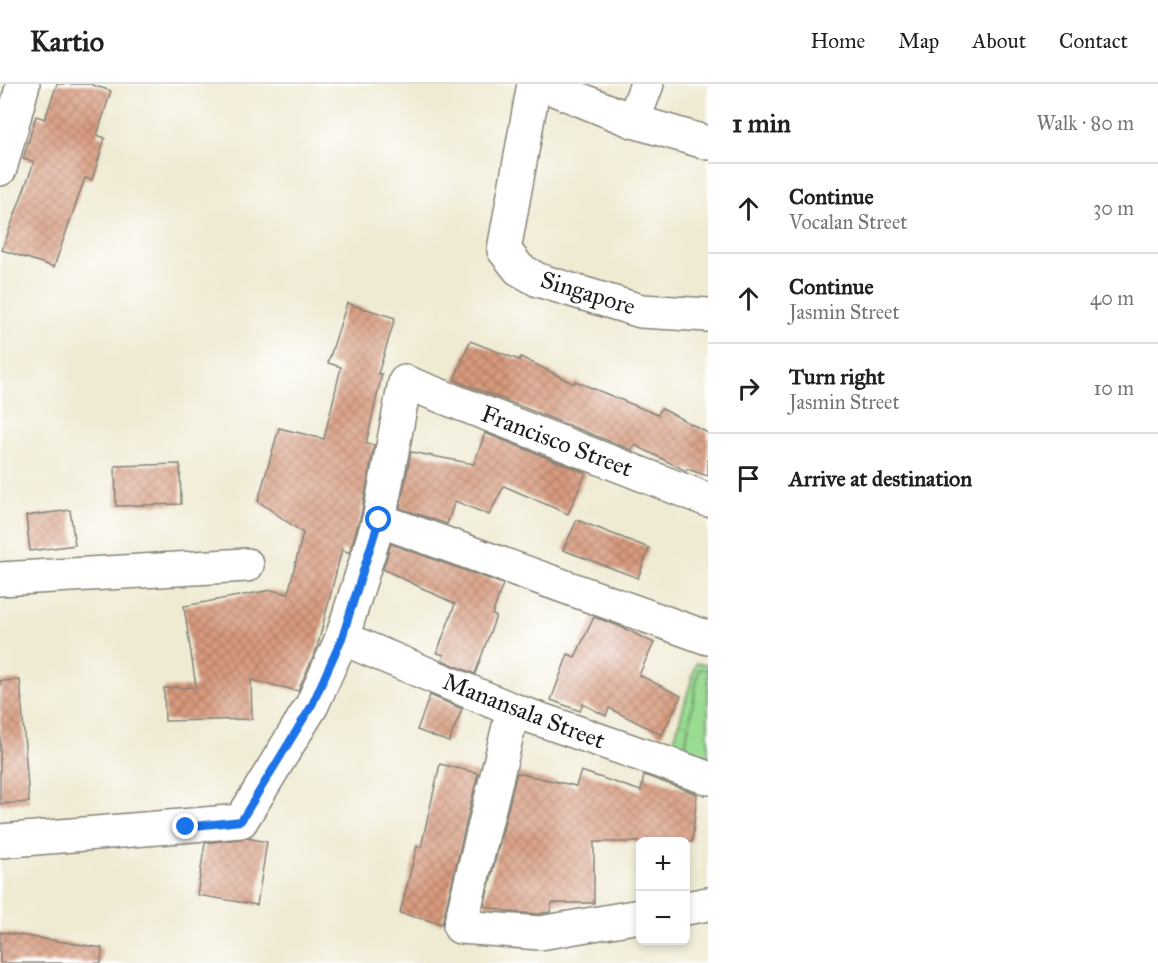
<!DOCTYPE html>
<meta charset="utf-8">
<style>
:root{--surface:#fff;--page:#f2f2f2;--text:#202124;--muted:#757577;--line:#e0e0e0}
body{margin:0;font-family:"IM FELL Great Primer",serif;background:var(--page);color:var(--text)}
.controls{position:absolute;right:18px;bottom:18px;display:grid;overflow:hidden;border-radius:9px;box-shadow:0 3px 9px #0003}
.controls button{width:54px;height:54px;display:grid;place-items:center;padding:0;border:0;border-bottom:2px solid var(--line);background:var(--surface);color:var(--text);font:30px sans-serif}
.stop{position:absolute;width:18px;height:18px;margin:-14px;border:4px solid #1a73e8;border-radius:50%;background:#fff}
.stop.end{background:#1a73e8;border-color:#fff;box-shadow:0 2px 6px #0008}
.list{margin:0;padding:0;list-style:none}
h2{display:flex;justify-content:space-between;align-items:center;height:78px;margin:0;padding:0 24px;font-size:26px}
h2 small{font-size:20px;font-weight:400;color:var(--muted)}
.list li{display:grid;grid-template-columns:39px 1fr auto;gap:18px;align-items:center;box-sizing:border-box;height:90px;padding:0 24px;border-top:2px solid var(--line)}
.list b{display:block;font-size:22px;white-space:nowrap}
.list p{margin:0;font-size:20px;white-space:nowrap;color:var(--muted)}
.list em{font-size:20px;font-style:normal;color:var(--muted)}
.icon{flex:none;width:33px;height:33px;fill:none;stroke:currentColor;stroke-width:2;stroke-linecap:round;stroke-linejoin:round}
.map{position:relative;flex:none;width:708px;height:879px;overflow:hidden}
header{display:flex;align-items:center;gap:36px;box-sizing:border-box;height:84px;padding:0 30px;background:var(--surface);border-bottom:2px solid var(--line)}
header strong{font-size:28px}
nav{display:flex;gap:33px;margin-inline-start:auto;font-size:21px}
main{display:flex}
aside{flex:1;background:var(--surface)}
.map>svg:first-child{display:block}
.park{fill:url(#park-crowns);stroke:#5b7c57;stroke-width:1.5}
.pitch{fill:#9adb92;stroke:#5b7c57;stroke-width:1.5}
.building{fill:url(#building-cross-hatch)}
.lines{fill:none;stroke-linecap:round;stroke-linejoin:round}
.street-casing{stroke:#868377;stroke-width:36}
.street{stroke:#fff;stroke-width:33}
.route{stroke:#1a73e8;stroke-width:8}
.labels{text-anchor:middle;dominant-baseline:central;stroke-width:4.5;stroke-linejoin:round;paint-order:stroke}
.street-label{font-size:24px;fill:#1c1c1c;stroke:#fff}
</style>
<header>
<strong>Kartio</strong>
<nav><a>Home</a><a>Map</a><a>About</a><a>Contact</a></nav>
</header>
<main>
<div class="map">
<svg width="708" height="879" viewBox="0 0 708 879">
<defs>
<pattern id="park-crowns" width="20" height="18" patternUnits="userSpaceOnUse" patternTransform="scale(1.5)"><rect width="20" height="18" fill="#9adb92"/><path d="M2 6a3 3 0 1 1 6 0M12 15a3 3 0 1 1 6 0" fill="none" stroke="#84bb7d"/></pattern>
<pattern id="building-cross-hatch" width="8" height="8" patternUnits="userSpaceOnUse" patternTransform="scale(1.5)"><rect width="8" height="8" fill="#d89a7d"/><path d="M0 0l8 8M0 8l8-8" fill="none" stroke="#ae7d66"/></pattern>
</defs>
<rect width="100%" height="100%" fill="#fff"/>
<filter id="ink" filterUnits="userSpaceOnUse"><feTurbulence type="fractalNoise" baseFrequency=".0167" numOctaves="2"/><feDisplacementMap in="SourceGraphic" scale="12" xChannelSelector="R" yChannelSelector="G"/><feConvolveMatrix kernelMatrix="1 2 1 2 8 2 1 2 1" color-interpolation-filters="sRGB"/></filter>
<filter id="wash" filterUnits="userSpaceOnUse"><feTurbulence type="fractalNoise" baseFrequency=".008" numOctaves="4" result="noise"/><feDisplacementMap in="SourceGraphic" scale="24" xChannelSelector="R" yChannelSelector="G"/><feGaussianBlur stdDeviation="1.35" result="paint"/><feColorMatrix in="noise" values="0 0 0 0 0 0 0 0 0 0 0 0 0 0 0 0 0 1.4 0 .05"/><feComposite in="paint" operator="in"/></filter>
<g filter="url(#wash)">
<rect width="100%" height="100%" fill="#efead2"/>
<polygon class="park" points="696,579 708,581 708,684 669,674"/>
<polygon class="pitch" points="699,585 708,586 708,673 684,669"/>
<g id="blocks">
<g class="building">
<polygon points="57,0 90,0 111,7 97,51 105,54 92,96 85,94 54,183 2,166 34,78 23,75 36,32 45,35"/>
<polygon points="347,219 395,234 378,290 382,290 366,360 374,361 361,431 349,469 342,465 317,564 298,607 251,596 252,635 165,637 164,604 196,603 184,522 271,506 288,510 303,449 258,417 279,344 324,355 341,283 328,279"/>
<polygon points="470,257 519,276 521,273 574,300 575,297 658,331 661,324 708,349 708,392 687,385 686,387 635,361 632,366 454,296"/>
<polygon points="485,349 586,389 568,430 504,402 489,431 455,417 447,440 400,424 411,368 474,380"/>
<polygon points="180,380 181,420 116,422 115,382"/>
<polygon points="70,426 75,461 30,467 26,432"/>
<polygon points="577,436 649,464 638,494 563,466"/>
<polygon points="391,460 503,500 492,531 496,532 475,590 442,576 444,571 437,569 455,520 383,485"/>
<polygon points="594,533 619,542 654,559 639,591 681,612 662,651 609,624 606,632 583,620 580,627 551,616 568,570 575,573"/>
<polygon points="20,596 29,718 0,720 0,597"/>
<polygon points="430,611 462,625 449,658 417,646"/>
<polygon points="440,680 478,689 442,840 400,829 417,762 421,763"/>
<polygon points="581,687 641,707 644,691 697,710 692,758 594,758 594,819 552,819 550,828 539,830 510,828 484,822 517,689 576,702"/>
<polygon points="247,754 267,758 257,821 197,811 205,759"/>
<polygon points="0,848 102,864 101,879 0,879"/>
</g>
</g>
</g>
<g filter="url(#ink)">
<use href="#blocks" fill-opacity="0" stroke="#868377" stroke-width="1.5"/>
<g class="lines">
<g class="street-casing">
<g id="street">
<polyline points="534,0 504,166 519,185 538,196 641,227 708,231"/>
<polyline points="542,0 633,37 708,59"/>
<polyline points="633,37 647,0"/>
<polyline points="0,85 23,0"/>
<polyline points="379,436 708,554"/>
<polyline points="0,495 247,481"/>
<polyline points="342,554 513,626 708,694"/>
<polyline points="513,626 460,843 540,849 640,832"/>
<polyline points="0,757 241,737 312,621 342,554 379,436 405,298 708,416"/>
<polyline points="686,824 708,820"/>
</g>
</g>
<use href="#street" class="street"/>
</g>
</g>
<g class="lines" filter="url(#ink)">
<polyline class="route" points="186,743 241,737 312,621 342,554 379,436"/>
</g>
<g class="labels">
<g class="street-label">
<text transform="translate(588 209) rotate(17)">Singapore</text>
<text transform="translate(557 357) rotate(21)">Francisco Street</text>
<text transform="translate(524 627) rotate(21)">Manansala Street</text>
</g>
</g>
</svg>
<div class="controls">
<button>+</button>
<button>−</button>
</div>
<div class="stop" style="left:379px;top:436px"></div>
<div class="stop end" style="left:186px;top:743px"></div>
</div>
<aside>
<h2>1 min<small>Walk · 80 m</small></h2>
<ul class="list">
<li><svg class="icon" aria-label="ahead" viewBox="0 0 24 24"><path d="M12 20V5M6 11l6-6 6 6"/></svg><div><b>Continue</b><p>Vocalan Street</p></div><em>30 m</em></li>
<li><svg class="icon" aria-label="ahead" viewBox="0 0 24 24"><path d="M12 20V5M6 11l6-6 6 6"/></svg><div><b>Continue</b><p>Jasmin Street</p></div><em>40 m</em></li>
<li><svg class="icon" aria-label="right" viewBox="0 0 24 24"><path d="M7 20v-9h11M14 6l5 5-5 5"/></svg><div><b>Turn right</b><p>Jasmin Street</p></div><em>10 m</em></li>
<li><svg class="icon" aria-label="arrive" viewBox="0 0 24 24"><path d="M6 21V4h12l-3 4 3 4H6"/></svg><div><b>Arrive at destination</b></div></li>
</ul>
</aside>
</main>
